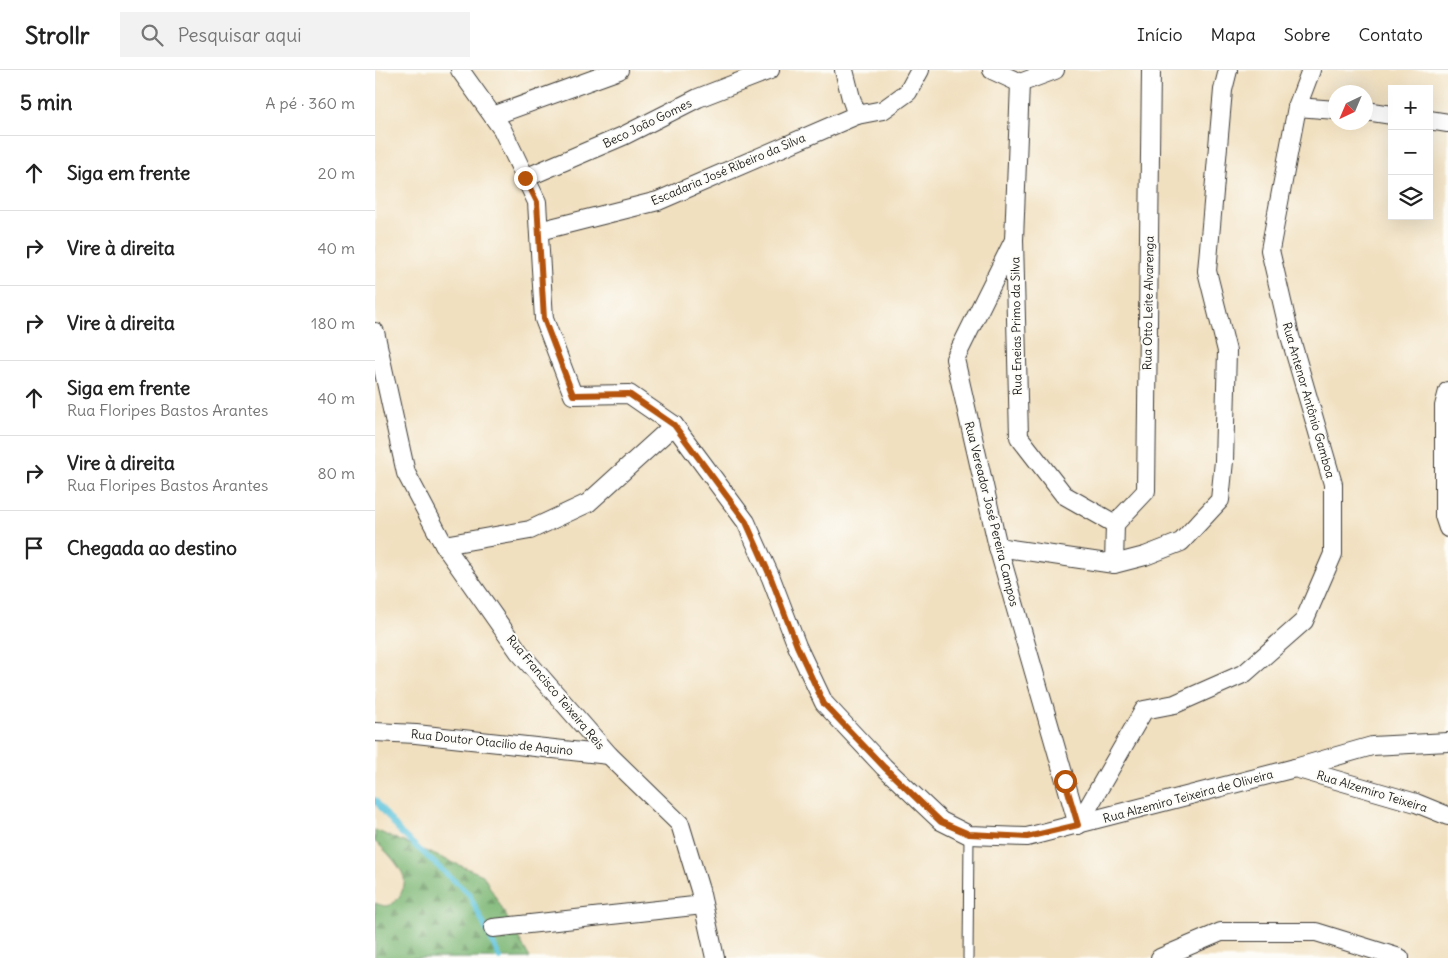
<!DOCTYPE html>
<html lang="pt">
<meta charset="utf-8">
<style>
:root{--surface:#fff;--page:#f2f2f2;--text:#222;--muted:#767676;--line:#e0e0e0}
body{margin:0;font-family:Delius,sans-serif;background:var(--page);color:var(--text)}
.controls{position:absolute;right:15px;top:15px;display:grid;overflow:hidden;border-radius:0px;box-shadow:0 5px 20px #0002}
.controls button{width:45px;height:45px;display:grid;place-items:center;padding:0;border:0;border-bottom:1px solid var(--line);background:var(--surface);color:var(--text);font:25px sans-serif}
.compass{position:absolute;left:953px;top:15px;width:45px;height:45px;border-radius:50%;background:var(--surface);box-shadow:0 5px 20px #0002;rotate:224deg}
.stop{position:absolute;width:15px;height:15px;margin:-11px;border:4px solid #b45309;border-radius:50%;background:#fff}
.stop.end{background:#b45309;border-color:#fff;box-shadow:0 1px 5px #0008}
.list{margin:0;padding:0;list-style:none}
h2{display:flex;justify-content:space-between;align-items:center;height:65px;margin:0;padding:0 20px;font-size:21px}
h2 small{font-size:16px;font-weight:400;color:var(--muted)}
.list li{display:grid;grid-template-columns:32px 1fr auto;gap:15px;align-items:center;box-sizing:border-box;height:75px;padding:0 20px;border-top:1px solid var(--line)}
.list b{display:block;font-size:19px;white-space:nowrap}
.list p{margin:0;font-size:16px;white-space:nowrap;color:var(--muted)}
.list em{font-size:16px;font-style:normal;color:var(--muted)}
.icon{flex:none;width:28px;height:28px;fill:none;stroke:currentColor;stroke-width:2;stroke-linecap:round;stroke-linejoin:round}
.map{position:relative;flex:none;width:1073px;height:888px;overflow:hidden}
header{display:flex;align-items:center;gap:30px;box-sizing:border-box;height:70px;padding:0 25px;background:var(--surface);border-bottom:1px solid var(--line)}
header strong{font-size:24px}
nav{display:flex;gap:28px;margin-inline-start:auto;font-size:18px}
.search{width:350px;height:45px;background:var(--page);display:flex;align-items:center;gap:12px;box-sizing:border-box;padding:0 18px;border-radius:0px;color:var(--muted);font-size:19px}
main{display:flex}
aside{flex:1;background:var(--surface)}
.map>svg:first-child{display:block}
.forest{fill:url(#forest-firs);stroke:#4c6a48}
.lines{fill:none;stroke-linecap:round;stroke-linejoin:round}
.stream{stroke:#5ec4dc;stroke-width:5.5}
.lane-casing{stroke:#3c3935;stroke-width:11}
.street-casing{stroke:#3c3935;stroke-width:20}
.lane{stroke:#fff;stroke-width:9}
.street{stroke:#fff;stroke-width:18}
.route{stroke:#b45309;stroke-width:6}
.labels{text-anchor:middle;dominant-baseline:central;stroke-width:4;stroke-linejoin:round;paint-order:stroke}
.street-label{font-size:12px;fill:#1c1c1c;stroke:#fdfcf7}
</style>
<header>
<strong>Strollr</strong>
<div class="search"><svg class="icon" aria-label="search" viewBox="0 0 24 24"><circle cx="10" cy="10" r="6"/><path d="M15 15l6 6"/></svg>Pesquisar aqui</div>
<nav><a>Início</a><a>Mapa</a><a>Sobre</a><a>Contato</a></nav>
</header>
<main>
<aside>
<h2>5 min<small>A pé · 360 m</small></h2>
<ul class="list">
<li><svg class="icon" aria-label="ahead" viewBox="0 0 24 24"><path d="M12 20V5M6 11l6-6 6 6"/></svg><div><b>Siga em frente</b></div><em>20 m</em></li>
<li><svg class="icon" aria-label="right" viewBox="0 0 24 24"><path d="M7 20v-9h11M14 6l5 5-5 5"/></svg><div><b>Vire à direita</b></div><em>40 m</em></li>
<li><svg class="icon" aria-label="right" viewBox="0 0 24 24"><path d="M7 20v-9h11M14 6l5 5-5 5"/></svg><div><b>Vire à direita</b></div><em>180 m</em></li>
<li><svg class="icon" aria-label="ahead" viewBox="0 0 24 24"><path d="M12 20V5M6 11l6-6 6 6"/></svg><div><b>Siga em frente</b><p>Rua Floripes Bastos Arantes</p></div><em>40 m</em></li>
<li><svg class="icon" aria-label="right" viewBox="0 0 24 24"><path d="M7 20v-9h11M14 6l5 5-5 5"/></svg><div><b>Vire à direita</b><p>Rua Floripes Bastos Arantes</p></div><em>80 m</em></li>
<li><svg class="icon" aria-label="arrive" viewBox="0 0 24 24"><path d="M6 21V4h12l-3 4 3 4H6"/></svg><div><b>Chegada ao destino</b></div></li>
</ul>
</aside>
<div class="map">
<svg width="1073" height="888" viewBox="0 0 1073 888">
<defs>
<pattern id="forest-firs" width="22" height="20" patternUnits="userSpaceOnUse" patternTransform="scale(1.25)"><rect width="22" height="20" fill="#7db775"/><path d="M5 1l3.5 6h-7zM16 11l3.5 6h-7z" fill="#66945f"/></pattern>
</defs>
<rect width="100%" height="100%" fill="#fdfcf7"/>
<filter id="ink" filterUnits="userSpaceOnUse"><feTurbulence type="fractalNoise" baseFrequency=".02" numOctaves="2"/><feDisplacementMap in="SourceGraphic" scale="10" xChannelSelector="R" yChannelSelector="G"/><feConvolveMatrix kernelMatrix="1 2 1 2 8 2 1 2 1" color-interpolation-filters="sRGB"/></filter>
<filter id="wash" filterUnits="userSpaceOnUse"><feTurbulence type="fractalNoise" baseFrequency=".0096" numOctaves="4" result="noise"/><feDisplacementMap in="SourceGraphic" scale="20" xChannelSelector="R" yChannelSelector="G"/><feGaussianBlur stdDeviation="1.12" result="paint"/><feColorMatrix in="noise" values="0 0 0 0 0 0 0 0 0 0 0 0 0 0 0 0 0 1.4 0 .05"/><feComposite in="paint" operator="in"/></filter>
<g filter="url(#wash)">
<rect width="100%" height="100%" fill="#f1e0c0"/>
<path class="forest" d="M0 760 108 805 155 888H0V833C3 834 8 836 11 836 22 835 31 818 29 808 28 799 8 777 0 772Z"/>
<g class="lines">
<polyline class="stream" points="0,730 26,763 94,824 125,888"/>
</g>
</g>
<g filter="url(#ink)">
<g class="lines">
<g class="lane-casing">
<polyline id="lane" points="593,888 594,765"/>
</g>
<g class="street-casing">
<g id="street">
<polyline points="85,0 127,59 162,132 169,249 198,325 254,324 299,355 371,452 396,508 422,576 449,633 509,697 566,751 594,765 652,767 920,698 997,676 1073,672"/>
<polyline points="469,0 476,28 482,45 508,40 533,22 545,0"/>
<polyline points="617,0 645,13 680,0"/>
<polyline points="645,13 639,170 644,367 689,425 740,454"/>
<polyline points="922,37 961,40"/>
<polyline points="991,41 1017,45"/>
<polyline points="118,46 244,0"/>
<polyline points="1054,50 1073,53"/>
<polyline points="150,108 248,66 323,28 395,0"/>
<polyline points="164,161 283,131 482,45"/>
<polyline points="639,170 580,289 623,477 703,755"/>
<polyline points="0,262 31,403 69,475 144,582 234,685 305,754 325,820 340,888"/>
<polyline points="1073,321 1069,336 1069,446 1073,458"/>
<polyline points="740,454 771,421 776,0"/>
<polyline points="69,475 155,460 213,433 299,355"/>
<polyline points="623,477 739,494 770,486 806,472 845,430 849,391 852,281 832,201 848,20 853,0"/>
<polyline points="739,494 740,454"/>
<polyline points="0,662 41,664 234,685"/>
<polyline points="920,698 1041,733 1073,746"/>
<polyline points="703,755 769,640 800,634 870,603 929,551 958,484 958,414 915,266 895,180 922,37 936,0"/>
<polyline points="118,858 328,835"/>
<polyline points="785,888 846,862 941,862 1025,888"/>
</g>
</g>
<use href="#lane" class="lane"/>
<use href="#street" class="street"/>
</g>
</g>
<g class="lines" filter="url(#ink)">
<polyline class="route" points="150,108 162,132 169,249 198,325 254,324 299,355 371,452 396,508 422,576 449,634 509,697 566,752 594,764 652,767 703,755 690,711"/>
</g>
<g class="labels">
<g class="street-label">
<text transform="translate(272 53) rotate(-26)">Beco João Gomes</text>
<text transform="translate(353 99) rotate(-23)">Escadaria José Ribeiro da Silva</text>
<text transform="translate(773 233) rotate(-89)">Rua Otto Leite Alvarenga</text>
<text transform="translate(641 256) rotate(-91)">Rua Eneias Primo da Silva</text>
<text transform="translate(934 330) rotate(74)">Rua Antenor Antônio Gamboa</text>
<text transform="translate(617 444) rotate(76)">Rua Vereador José Pereira Campos</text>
<text transform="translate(181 622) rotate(50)">Rua Francisco Teixeira Reis</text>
<text transform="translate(117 672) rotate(6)">Rua Doutor Otacilio de Aquino</text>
<text transform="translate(997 721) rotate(17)">Rua Alzemiro Teixeira</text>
<text transform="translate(813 726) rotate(-15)">Rua Alzemiro Teixeira de Oliveira</text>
</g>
</g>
</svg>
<div class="controls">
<button>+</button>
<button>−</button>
<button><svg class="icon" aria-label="layers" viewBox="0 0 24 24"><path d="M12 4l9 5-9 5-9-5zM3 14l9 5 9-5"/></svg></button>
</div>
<svg class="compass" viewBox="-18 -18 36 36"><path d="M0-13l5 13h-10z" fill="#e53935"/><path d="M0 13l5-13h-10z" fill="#767676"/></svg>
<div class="stop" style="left:690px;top:711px"></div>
<div class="stop end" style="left:150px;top:108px"></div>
</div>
</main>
